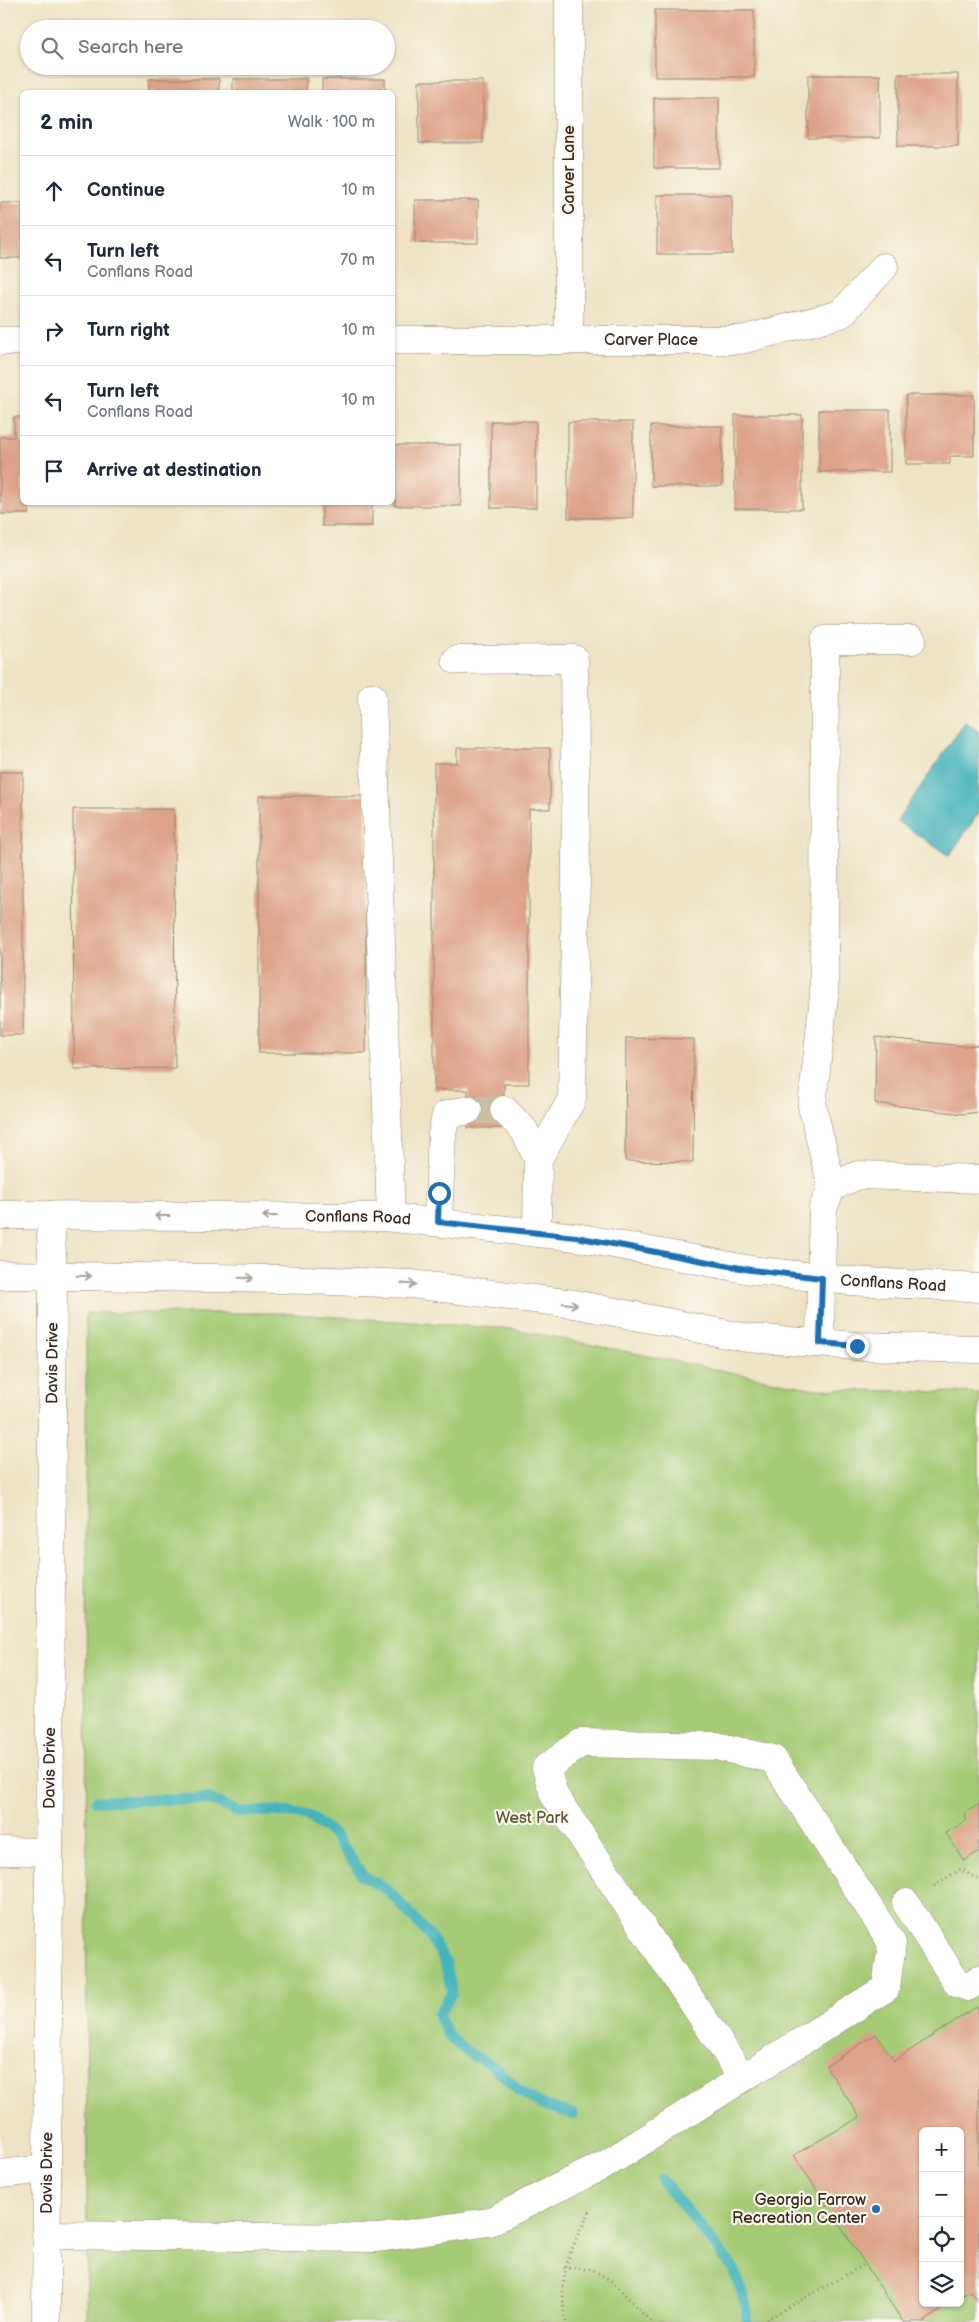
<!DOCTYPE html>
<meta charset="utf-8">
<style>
:root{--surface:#fff;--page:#f2f2f3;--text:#1f2937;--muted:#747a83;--line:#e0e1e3}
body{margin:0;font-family:"Balsamiq Sans",sans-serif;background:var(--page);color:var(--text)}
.controls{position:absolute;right:15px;bottom:15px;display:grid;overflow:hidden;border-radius:8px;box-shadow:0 1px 4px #0004}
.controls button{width:45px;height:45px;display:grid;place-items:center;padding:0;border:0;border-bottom:1px solid var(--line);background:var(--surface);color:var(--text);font:25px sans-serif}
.stop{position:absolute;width:15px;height:15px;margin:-11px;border:4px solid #1f6fb2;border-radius:50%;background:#fff}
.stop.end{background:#1f6fb2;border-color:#fff;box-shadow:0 1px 5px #0008}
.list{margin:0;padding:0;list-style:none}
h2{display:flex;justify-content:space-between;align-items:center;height:65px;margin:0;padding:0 20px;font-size:21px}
h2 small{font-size:16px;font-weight:400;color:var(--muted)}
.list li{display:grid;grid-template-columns:32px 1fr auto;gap:15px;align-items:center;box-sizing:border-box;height:70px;padding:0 20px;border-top:1px solid var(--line)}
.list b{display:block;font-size:19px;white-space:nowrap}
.list p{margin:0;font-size:16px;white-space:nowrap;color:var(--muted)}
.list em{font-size:16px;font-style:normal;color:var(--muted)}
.icon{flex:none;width:28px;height:28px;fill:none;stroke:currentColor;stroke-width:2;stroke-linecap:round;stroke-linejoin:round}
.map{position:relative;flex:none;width:979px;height:2322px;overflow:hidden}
.search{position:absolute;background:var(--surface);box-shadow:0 1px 4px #0004;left:20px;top:20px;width:375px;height:55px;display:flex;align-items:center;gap:12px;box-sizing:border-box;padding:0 18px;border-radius:28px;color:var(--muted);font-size:19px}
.panel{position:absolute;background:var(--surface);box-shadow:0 1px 4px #0004;left:20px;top:90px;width:375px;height:415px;border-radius:8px}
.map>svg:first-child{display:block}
.green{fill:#a5cb76;stroke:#707a4a;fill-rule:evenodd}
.water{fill:#44b4bb;stroke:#406f6c}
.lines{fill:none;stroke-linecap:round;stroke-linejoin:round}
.stream{stroke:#44b4bb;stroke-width:11}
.building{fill:#dda287}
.minor-tunnel{stroke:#cabea4;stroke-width:28;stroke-dasharray:28 14;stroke-linecap:butt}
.minor-casing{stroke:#948672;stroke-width:29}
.major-casing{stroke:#948672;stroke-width:29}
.path{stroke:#948672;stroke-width:3;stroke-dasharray:1 4;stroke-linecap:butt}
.minor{stroke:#fff;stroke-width:28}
.major{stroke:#fff;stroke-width:28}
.oneway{stroke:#a79f9a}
.route{stroke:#1f6fb2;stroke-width:6}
.poi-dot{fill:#1f6fb2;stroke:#fbf7ec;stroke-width:2}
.labels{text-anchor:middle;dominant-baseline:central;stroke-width:4.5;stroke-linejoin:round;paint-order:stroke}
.street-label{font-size:16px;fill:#3b2a1e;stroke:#fbf7ec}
.park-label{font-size:16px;fill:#5b5a38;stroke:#fbf7ec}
.poi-label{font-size:16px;fill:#3b2a1e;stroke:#fbf7ec;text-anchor:end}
</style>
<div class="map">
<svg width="979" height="2322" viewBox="0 0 979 2322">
<rect width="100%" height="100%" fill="#fbf7ec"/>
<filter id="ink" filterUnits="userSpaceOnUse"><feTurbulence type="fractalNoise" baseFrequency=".02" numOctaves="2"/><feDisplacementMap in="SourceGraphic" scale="10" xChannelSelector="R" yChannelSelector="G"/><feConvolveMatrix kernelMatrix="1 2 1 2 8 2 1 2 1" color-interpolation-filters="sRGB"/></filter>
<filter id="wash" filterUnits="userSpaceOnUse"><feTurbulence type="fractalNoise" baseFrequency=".0096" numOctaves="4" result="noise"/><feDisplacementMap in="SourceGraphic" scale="20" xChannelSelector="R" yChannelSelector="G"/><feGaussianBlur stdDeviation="1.12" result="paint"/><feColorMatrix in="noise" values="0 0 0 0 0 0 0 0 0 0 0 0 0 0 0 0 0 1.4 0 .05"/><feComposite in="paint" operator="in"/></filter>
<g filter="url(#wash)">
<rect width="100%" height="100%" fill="#eee3c5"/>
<path class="green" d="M86 1313H280L512 1329 815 1389 979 1393V2322H87ZM923 2131H960V2303H923Z"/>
<polygon class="water" points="965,722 979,731 979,813 949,856 897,821"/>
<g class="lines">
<g class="stream">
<polyline points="96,1801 209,1799 239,1812 276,1811 307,1815 334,1835 364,1877 387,1889 429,1935 445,1961 452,1993 438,2015 449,2037 469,2053 495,2067 518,2090 542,2105 573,2114"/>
<polyline points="662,2180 733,2268 747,2308 746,2322"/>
</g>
</g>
<g id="blocks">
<g class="building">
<rect x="655" y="10" width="99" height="67"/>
<rect x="898" y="74" width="60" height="72"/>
<rect x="808" y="75" width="72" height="63"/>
<rect x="149" y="79" width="70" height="13"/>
<rect x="233" y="79" width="73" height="13"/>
<rect x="322" y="79" width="63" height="13"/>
<rect x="419" y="81" width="64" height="62"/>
<rect x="654" y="98" width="65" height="70"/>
<rect x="657" y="195" width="75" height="59"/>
<rect x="415" y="200" width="63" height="43"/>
<rect x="0" y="203" width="22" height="55"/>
<polygon points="906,395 974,395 974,456 950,456 950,464 906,464"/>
<rect x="819" y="410" width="71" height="62"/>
<rect x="735" y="415" width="67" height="94"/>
<polygon points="14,417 22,417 22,502 29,502 29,514 0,514 0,437 14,437"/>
<rect x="491" y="421" width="45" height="87"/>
<rect x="568" y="422" width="65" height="96"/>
<rect x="651" y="426" width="71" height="60"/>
<rect x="395" y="445" width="66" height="61"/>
<rect x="322" y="502" width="50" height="24"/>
<polygon points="457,748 550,748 550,809 529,809 529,1084 504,1084 504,1128 468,1128 468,1090 434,1090 434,763 457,763"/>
<rect x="0" y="772" width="23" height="263"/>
<rect x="259" y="796" width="107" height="257"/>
<polygon points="73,809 174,809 175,1068 74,1069"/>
<polygon points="876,1037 964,1046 979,1045 979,1112 963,1114 875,1103"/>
<polygon points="626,1038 694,1039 693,1162 625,1161"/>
<polygon points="979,1804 979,1851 964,1861 946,1833 967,1820 964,1814"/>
<polygon points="976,2007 979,2012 979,2303 970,2291 960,2297 960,2131 923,2131 923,2303 951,2303 924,2322 903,2322 794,2155 860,2117 826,2066 876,2034 894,2061"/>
</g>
</g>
</g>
<g filter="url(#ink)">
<use href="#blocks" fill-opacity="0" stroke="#948672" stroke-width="1"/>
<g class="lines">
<polyline class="minor-tunnel" points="468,1110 504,1110"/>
<g class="minor-casing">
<g id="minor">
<polyline points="569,0 569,340"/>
<path id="s1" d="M392 340H741L841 314 884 267"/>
<polyline points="0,341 22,341"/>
<polyline points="456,660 574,659 576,873 572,1099 538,1159"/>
<polyline points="372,697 391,1217"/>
<polyline points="504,1110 524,1130 538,1159 537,1232"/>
<polyline points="832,1187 812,1106 824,996 825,640 912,640"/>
<polyline points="438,1221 442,1134 446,1115 468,1110"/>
<polyline points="821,1278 823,1208 832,1187 858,1175 979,1179"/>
<polyline points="0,1851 49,1852"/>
<polyline points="906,1903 957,1983 968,1987 979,1979"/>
<polyline points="0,2174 47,2169"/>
<polyline points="46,2235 378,2238 489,2222 608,2163 886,1988 892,1943 773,1759 716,1746 581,1743 546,1768 554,1795 743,2078"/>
<path id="s2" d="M46 2322 53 1276 50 1215"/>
</g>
</g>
<g class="major-casing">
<g id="major">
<path id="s3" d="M0 1215 384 1217 576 1237 751 1270 850 1281 979 1288"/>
<polyline points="0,1275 277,1279 411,1284 574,1304 747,1338 857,1346 979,1349"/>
<polyline points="820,1343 821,1278"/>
</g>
</g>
<g class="path">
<polyline points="934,1886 961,1869 979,1880"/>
<polyline points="564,2268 591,2269 613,2282 651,2322"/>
<path d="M566 2322C557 2274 570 2250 591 2209"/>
<polyline points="762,2322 865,2264"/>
</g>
<use href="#minor" class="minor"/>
<use href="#major" class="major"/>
</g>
<defs><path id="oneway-shaft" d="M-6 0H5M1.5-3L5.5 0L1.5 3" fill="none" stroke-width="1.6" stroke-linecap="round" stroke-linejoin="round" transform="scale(1.25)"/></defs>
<g class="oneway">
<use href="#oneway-shaft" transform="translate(162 1216) rotate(-180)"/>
<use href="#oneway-shaft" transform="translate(270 1216) rotate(-180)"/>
<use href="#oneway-shaft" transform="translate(84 1276) rotate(1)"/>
<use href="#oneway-shaft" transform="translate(246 1278) rotate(1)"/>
<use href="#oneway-shaft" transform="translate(409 1284) rotate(4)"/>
<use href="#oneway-shaft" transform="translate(570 1304) rotate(8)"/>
</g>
</g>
<g class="lines" filter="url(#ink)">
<polyline class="route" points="439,1193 438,1222 576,1237 751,1270 822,1278 820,1343 857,1346"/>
</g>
<circle class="poi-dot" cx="876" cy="2209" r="5"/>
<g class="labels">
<g class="street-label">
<text transform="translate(569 170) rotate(-90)">Carver Lane</text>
<text stroke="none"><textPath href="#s1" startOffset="259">Carver Place</textPath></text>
<text stroke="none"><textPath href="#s3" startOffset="358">Conflans Road</textPath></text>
<text stroke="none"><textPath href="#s3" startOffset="898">Conflans Road</textPath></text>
<text stroke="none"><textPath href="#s2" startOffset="959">Davis Drive</textPath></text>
<text stroke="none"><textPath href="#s2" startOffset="554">Davis Drive</textPath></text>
<text stroke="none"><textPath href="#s2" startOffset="149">Davis Drive</textPath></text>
</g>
<g class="park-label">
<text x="532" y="1818">West Park</text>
</g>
<g class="poi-label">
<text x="866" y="2200">Georgia Farrow<tspan x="866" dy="18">Recreation Center</tspan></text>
</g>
</g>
</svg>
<div class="controls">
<button>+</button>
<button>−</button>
<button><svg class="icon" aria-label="locate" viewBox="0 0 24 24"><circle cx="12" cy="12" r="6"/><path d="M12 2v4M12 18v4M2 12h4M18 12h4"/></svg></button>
<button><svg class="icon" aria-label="layers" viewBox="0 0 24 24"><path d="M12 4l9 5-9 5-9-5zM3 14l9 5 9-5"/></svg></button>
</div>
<div class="stop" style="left:439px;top:1193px"></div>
<div class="stop end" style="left:857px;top:1346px"></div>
<div class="search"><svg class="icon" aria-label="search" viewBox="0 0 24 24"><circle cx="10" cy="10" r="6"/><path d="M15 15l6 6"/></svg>Search here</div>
<section class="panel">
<h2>2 min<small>Walk · 100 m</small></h2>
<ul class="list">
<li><svg class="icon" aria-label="ahead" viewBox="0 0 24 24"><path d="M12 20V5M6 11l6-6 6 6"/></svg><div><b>Continue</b></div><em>10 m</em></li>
<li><svg class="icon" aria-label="left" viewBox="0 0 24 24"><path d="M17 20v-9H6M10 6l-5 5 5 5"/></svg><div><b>Turn left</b><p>Conflans Road</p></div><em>70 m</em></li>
<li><svg class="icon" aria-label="right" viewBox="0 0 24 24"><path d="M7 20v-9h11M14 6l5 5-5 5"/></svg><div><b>Turn right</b></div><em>10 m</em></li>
<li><svg class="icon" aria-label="left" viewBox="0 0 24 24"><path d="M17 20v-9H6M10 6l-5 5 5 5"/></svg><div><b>Turn left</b><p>Conflans Road</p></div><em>10 m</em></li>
<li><svg class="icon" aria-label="arrive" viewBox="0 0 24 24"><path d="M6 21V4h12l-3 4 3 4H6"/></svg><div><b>Arrive at destination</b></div></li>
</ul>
</section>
</div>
